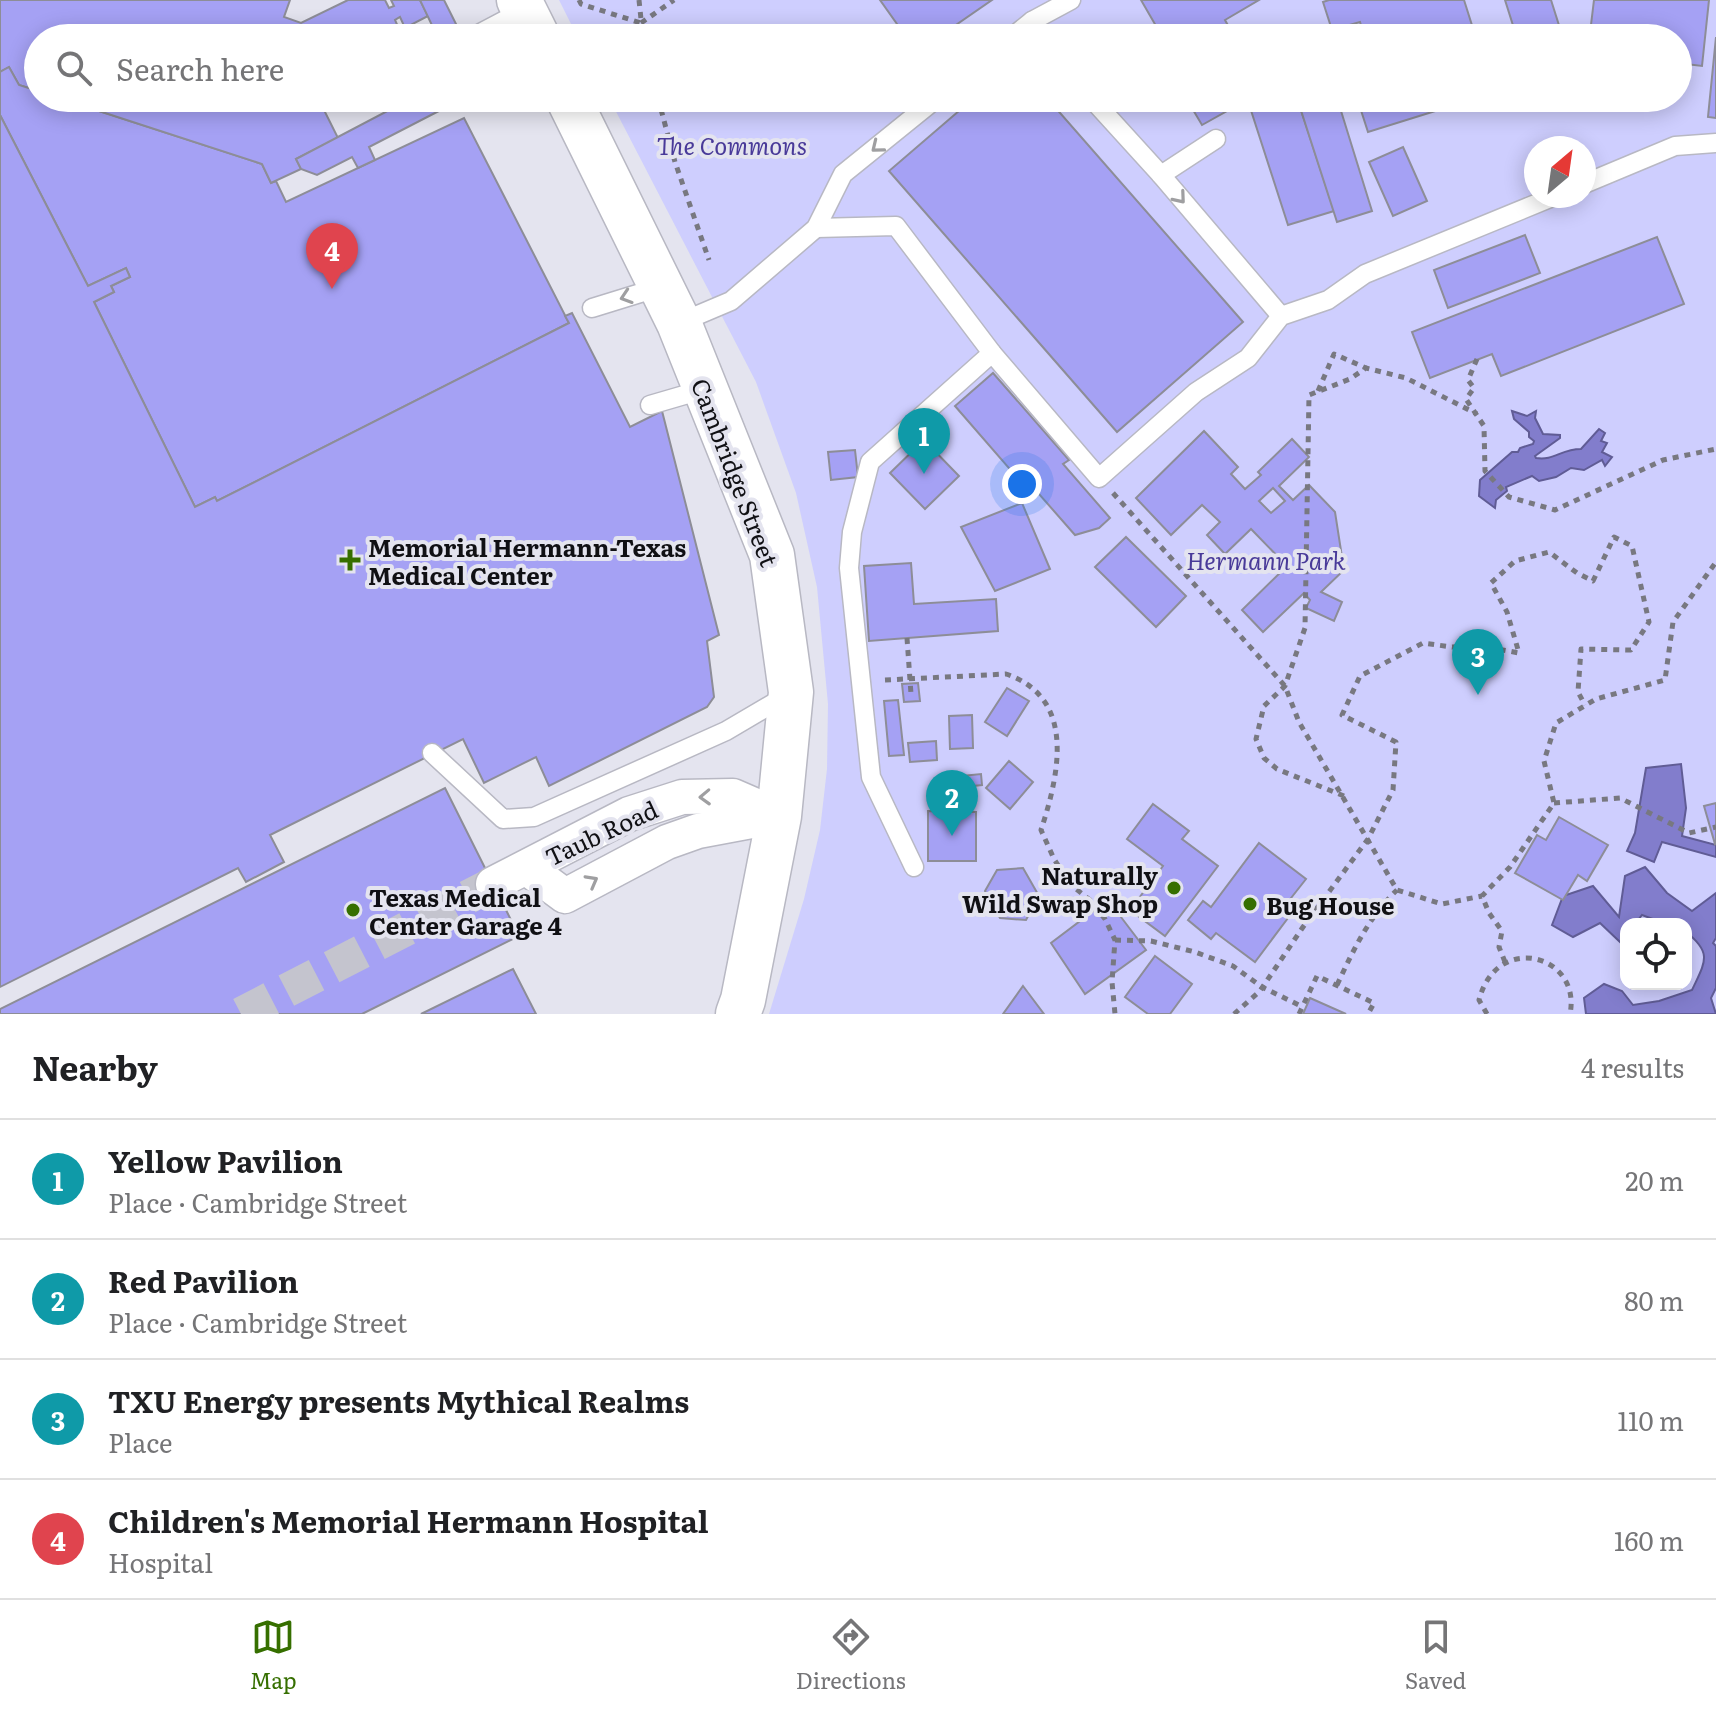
<!DOCTYPE html>
<meta charset="utf-8">
<style>
:root{--surface:#fff;--page:#f6f6f6;--text:#202124;--muted:#757577;--line:#e0e0e0;--accent:#366f00}
body{margin:0;font-family:Literata,serif;background:var(--page);color:var(--text)}
.controls{position:absolute;right:24px;bottom:24px;display:grid;overflow:hidden;border-radius:16px;box-shadow:0 4px 20px #0003}
.controls button{width:72px;height:72px;display:grid;place-items:center;padding:0;border:0;border-bottom:2px solid var(--line);background:var(--surface);color:var(--text);font:40px sans-serif}
.compass{position:absolute;left:1524px;top:136px;width:72px;height:72px;border-radius:50%;background:var(--surface);box-shadow:0 4px 20px #0003;rotate:29deg}
.you{position:absolute;left:1022px;top:484px;width:28px;height:28px;margin:-20px;border:6px solid #fff;border-radius:50%;background:#1a73e8;box-shadow:0 0 0 12px #1a73e833}
.badge{display:grid;place-items:center;width:52px;height:52px;border-radius:50%;background:var(--accent);color:#fff;font-size:26px;font-weight:700}
.pin{position:absolute;translate:-50% -66px;filter:drop-shadow(0 2px 4px #0008)}
.pin::after{content:'';position:absolute;top:42px;width:28px;height:24px;background:inherit;clip-path:polygon(0 0,100% 0,50% 100%)}
.list{margin:0;padding:0;list-style:none}
h2{display:flex;justify-content:space-between;align-items:center;height:104px;margin:0;padding:0 32px;font-size:34px}
h2 small{font-size:26px;font-weight:400;color:var(--muted)}
.list li{display:grid;grid-template-columns:52px 1fr auto;gap:24px;align-items:center;box-sizing:border-box;height:120px;padding:0 32px;border-top:2px solid var(--line)}
.list b{display:block;font-size:30px;white-space:nowrap}
.list p{margin:0;font-size:26px;white-space:nowrap;color:var(--muted)}
.list em{font-size:26px;font-style:normal;color:var(--muted)}
.icon{flex:none;width:44px;height:44px;fill:none;stroke:currentColor;stroke-width:2;stroke-linecap:round;stroke-linejoin:round}
.map{position:relative;flex:none;width:1716px;height:1014px;overflow:hidden}
.search{position:absolute;background:var(--surface);box-shadow:0 4px 20px #0003;left:24px;right:24px;top:24px;height:88px;display:flex;align-items:center;gap:20px;box-sizing:border-box;padding:0 28px;border-radius:44px;color:var(--muted);font-size:30px}
.sheet{height:584px;background:var(--surface)}
nav{display:flex;justify-content:space-around;align-items:center;box-sizing:border-box;height:112px;border-top:2px solid var(--line);background:var(--surface);font-size:22px;color:var(--muted)}
nav a{display:grid;justify-items:center;gap:4px}
nav .on{color:var(--accent)}
.map>svg:first-child{display:block}
.green{fill:#cecefe;fill-rule:evenodd}
.water{fill:#827dcc;stroke:#605c95;stroke-width:2}
.building{fill:#a5a1f4;stroke:#8d8d97;stroke-width:2;fill-rule:evenodd}
.lines{fill:none;stroke-linecap:round;stroke-linejoin:round}
.street-tunnel{stroke:#c4c4ce;stroke-width:34;stroke-dasharray:34 17;stroke-linecap:butt}
.lane-casing{stroke:#b8b8c3;stroke-width:21}
.street-casing{stroke:#b8b8c3;stroke-width:37}
.secondary-casing{stroke:#b8b8c3;stroke-width:47}
.path{stroke:#787880;stroke-width:5;stroke-dasharray:6 6;stroke-linecap:butt}
.lane{stroke:#fff;stroke-width:18}
.street{stroke:#fff;stroke-width:34}
.secondary{stroke:#fff;stroke-width:44}
.oneway{stroke:#9f9fa1}
.poi-dot{fill:#366f00;stroke:#e4e4ef;stroke-width:3}
.labels{text-anchor:middle;dominant-baseline:central;stroke-width:8;stroke-linejoin:round;paint-order:stroke}
.park-label{font-size:24px;font-style:italic;fill:#493a99;stroke:#e4e4ef}
.street-label{font-size:24px;fill:#101014;stroke:#e4e4ef}
.poi-label{font-size:24px;font-weight:bold;fill:#101014;stroke:#e4e4ef;text-anchor:start}
</style>
<div class="map">
<svg width="1716" height="1014" viewBox="0 0 1716 1014">
<rect width="100%" height="100%" fill="#e4e4ef"/>
<path class="green" d="M559 0H1716V1014H769L804 899 820 830 827 769 828 704 817 587 796 493 756 382 609 98H1678V38H578ZM1536 148H1584V196H1536ZM1626 924H1686V984H1626Z"/>
<g class="water">
<path d="M1512 411 1527 416 1536 411 1535 418 1543 434 1560 435V438L1535 456 1536 458C1554 461 1561 449 1581 449L1599 429 1605 433 1601 441 1607 443 1602 452 1612 457 1605 466 1602 460 1584 470 1571 468 1556 477 1539 481 1532 476 1506 487 1507 491 1496 500 1495 508 1479 496 1480 480 1512 452H1518L1520 448 1533 444 1534 441 1529 437V432L1514 419Z"/>
<polygon points="1681,764 1686,808 1682,836 1716,845 1716,857 1662,842 1654,862 1627,851 1635,833 1646,768"/>
<path d="M1645 867 1667 893 1692 911 1716 893V938L1713 943 1716 946V988L1711 998 1716 1014H1586L1584 998 1604 984 1622 991 1633 1005 1659 1001 1692 990C1705 962 1713 953 1686 932V924H1666L1642 915 1635 924H1626V935L1620 942 1600 923 1573 937 1552 925 1563 896 1593 886 1619 917 1625 876Z"/>
</g>
<g class="building">
<polygon points="0,0 290,0 284,17 301,23 348,0 385,0 389,8 394,6 391,0 420,0 428,16 405,28 400,17 395,20 403,38 38,38 38,91 19,85 9,67 0,72"/>
<polygon points="420,0 444,0 463,38 438,38"/>
<polygon points="880,0 992,0 937,38 907,38"/>
<polygon points="1141,0 1259,0 1225,20 1235,38 1163,38"/>
<polygon points="1329,0 1464,0 1476,38 1365,38 1360,22 1332,30 1323,2"/>
<polygon points="1505,0 1551,0 1563,38 1517,38"/>
<polygon points="1594,0 1709,0 1702,66 1678,63 1678,38 1635,38 1590,33"/>
<polygon points="1716,37 1716,118 1708,117"/>
<polygon points="9,67 19,85 38,91 38,98 59,98 262,164 271,183 276,181 286,202 464,118 569,323 217,501 215,497 195,507 94,302 114,292 111,286 130,277 126,268 88,286 0,115 0,72"/>
<polygon points="59,98 318,98 338,138 296,159 301,169 271,183 262,164"/>
<polygon points="412,98 464,98 369,147 375,160 358,168 352,157 317,175 301,169 296,159"/>
<polygon points="974,98 1047,98 1243,322 1117,432 889,171"/>
<polygon points="1186,98 1229,98 1234,107 1202,125"/>
<polygon points="1247,98 1297,98 1334,211 1288,225"/>
<polygon points="1297,98 1337,98 1372,211 1337,222"/>
<polygon points="1357,98 1477,98 1368,132"/>
<polygon points="0,115 88,286 126,268 130,277 111,286 114,292 94,302 195,507 215,497 217,501 569,323 565,316 572,313 630,427 662,411 719,635 707,641 714,697 707,707 549,786 536,757 484,783 463,739 270,835 284,862 246,882 238,868 0,987"/>
<polygon points="1403,147 1427,201 1393,216 1369,162"/>
<polygon points="1525,235 1540,273 1448,308 1434,270"/>
<polygon points="1657,237 1684,304 1501,376 1492,354 1430,378 1412,332"/>
<polygon points="993,373 1069,460 1063,464 1110,518 1099,528 1075,535 1032,486 1028,490 955,406"/>
<path d="M1204 431 1238 467 1231 474 1245 489 1261 475 1258 472 1292 439 1309 457 1279 486 1293 500 1309 485 1335 512 1344 570 1321 592 1342 602 1334 621 1306 608 1310 600 1304 593 1263 632 1242 610 1287 566 1251 529 1225 554 1207 535 1220 522 1202 505 1171 535 1136 498ZM1273 488 1285 501 1271 513 1259 501Z"/>
<polygon points="924,440 959,476 925,509 890,473"/>
<polygon points="855,450 858,477 831,480 828,452"/>
<polygon points="1022,503 1050,569 995,591 961,527"/>
<polygon points="1126,537 1186,596 1156,627 1095,567"/>
<polygon points="911,563 914,604 996,599 998,631 869,641 864,566"/>
<polygon points="918,683 920,701 904,702 902,684"/>
<polygon points="1007,688 1029,701 1007,736 985,722"/>
<polygon points="898,700 904,755 889,756 884,701"/>
<polygon points="972,715 973,748 950,749 949,716"/>
<polygon points="936,741 937,760 910,762 908,743"/>
<polygon points="1009,761 1033,782 1010,809 986,788"/>
<polygon points="981,774 982,785 953,788 952,777"/>
<polygon points="445,788 519,936 362,1014 0,1014 0,1009"/>
<polygon points="1716,803 1716,843 1715,844 1704,806"/>
<polygon points="1153,804 1189,831 1182,839 1218,866 1165,936 1130,910 1163,866 1127,839"/>
<polygon points="928,811 976,812 976,861 928,861"/>
<polygon points="1559,817 1608,845 1587,881 1578,875 1563,900 1515,873 1537,835 1546,840"/>
<polygon points="1259,843 1306,879 1280,912 1288,918 1255,962 1216,933 1211,939 1188,920 1203,901 1211,907"/>
<polygon points="1023,868 1039,896 1026,920 1000,918 985,891 997,870"/>
<polygon points="1108,900 1146,950 1085,994 1051,943"/>
<polygon points="1155,956 1192,984 1170,1014 1148,1014 1125,997"/>
<polygon points="513,969 536,1014 421,1014"/>
<polygon points="1023,986 1044,1014 1003,1014"/>
<polygon points="1310,998 1346,1014 1303,1014"/>
</g>
<g class="lines">
<polyline class="street-tunnel" points="241,1014 493,884"/>
<g class="lane-casing">
<g id="lane">
<polyline points="1032,21 1045,38"/>
<polyline points="471,38 524,10"/>
<polyline points="1011,38 1032,21 1071,0"/>
<polyline points="1091,98 1161,175 1281,316"/>
<polyline points="1161,175 1216,139"/>
<polyline points="1584,184 1675,146 1716,143"/>
<polyline points="816,228 896,226 992,353 1099,478 1196,392 1248,358 1281,316 1328,300 1365,274 1555,196"/>
<polyline points="592,308 660,287"/>
<polyline points="679,323 731,301 816,228 843,174 937,98"/>
<polyline points="650,405 705,389"/>
<polyline points="432,753 503,819 534,817 726,731 789,694"/>
<polyline points="914,867 871,777 849,568 852,532 870,462 992,353"/>
</g>
</g>
<g class="street-casing">
<g id="street">
<polyline points="527,868 565,896 667,842 698,831 779,816"/>
<polyline points="493,884 629,814 682,797 733,796 779,816"/>
</g>
</g>
<g class="secondary-casing">
<g id="secondary">
<polyline points="519,0 538,38"/>
<polyline points="568,98 679,323 772,555 791,692 779,816 743,1000 738,1014"/>
</g>
</g>
<g class="path">
<polyline points="579,0 581,4 641,23"/>
<polyline points="639,0 643,38"/>
<polyline points="641,23 674,0"/>
<polyline points="658,98 675,162 709,260"/>
<polyline points="1477,359 1468,380 1474,388 1466,399 1484,426 1485,471 1509,497 1555,510 1663,460 1716,449"/>
<polyline points="1318,391 1334,354 1366,368"/>
<polyline points="1113,493 1285,686 1299,722 1397,890 1442,904 1482,896"/>
<polyline points="907,638 911,694"/>
<path d="M885 680 1006 674C1077 698 1059 775 1041 830L1054 859 1071 885 1090 900 1105 919 1115 940 1112 982 1115 1014"/>
<polyline points="1344,796 1277,769 1264,758 1256,739 1264,706 1285,686 1305,628 1309,395 1350,379 1366,368 1406,378 1477,414"/>
<polyline points="1554,803 1620,798 1689,833 1716,827"/>
<polyline points="1115,940 1151,941 1195,952 1233,966 1262,987 1303,1007"/>
<polyline points="1505,962 1499,947 1502,931 1489,913 1482,896 1510,867 1554,803 1544,761 1556,723 1596,699 1665,680 1673,622 1716,562"/>
<path d="M1337 985C1354 949 1368 918 1397 890"/>
<polyline points="1234,1014 1260,991 1303,927 1368,839 1393,790 1396,742 1342,715 1360,676 1423,643 1452,647 1482,646 1519,653 1507,612 1491,583 1515,561 1549,552 1577,573 1593,581 1614,537 1632,546 1649,622 1631,650 1581,649 1578,692 1585,705"/>
<polyline points="1299,1014 1317,976 1374,1003 1368,1014"/>
<path d="M1487 1014 1479 1000C1497 931 1582 955 1570 1014"/>
</g>
<use href="#lane" class="lane"/>
<use href="#street" class="street"/>
<use href="#secondary" class="secondary"/>
</g>
<defs><path id="oneway-chevron" d="M-2-3.5L2.5 0L-2 3.5" fill="none" stroke-width="1.6" stroke-linecap="round" stroke-linejoin="round" transform="scale(2)"/></defs>
<g class="oneway">
<use href="#oneway-chevron" transform="translate(877 147) rotate(141)"/>
<use href="#oneway-chevron" transform="translate(1180 198) rotate(50)"/>
<use href="#oneway-chevron" transform="translate(626 297) rotate(162)"/>
<use href="#oneway-chevron" transform="translate(705 797) rotate(178)"/>
<use href="#oneway-chevron" transform="translate(592 881) rotate(-29)"/>
</g>
<g class="poi-dot">
<path d="M346 548h8v8h8v8h-8v8h-8v-8h-8v-8h8z"/>
<circle cx="1174" cy="888" r="8"/>
<circle cx="1250" cy="904" r="8"/>
<circle cx="353" cy="910" r="8"/>
</g>
<g class="labels">
<g class="park-label">
<text x="732" y="144">The Commons</text>
<text x="1266" y="559">Hermann Park</text>
</g>
<g class="street-label">
<text transform="translate(736 472) rotate(69)">Cambridge Street</text>
<text transform="translate(601 832) rotate(-25)">Taub Road</text>
</g>
<g class="poi-label">
<text x="368" y="546">Memorial Hermann-Texas<tspan x="368" dy="28">Medical Center</tspan></text>
<text x="1158" y="874" text-anchor="end">Naturally<tspan x="1158" dy="28">Wild Swap Shop</tspan></text>
<text x="369" y="896">Texas Medical<tspan x="369" dy="28">Center Garage 4</tspan></text>
<text x="1266" y="904">Bug House</text>
</g>
</g>
</svg>
<div class="controls">
<button><svg class="icon" aria-label="locate" viewBox="0 0 24 24"><circle cx="12" cy="12" r="6"/><path d="M12 2v4M12 18v4M2 12h4M18 12h4"/></svg></button>
</div>
<svg class="compass" viewBox="-18 -18 36 36"><path d="M0-13l5 13h-10z" fill="#e53935"/><path d="M0 13l5-13h-10z" fill="#757577"/></svg>
<div class="you"></div>
<div class="pin badge" style="left:924px;top:474px;background:#0f9aa8">1</div>
<div class="pin badge" style="left:952px;top:836px;background:#0f9aa8">2</div>
<div class="pin badge" style="left:1478px;top:695px;background:#0f9aa8">3</div>
<div class="pin badge" style="left:332px;top:289px;background:#e0444e">4</div>
<div class="search"><svg class="icon" aria-label="search" viewBox="0 0 24 24"><circle cx="10" cy="10" r="6"/><path d="M15 15l6 6"/></svg>Search here</div>
</div>
<section class="sheet">
<h2>Nearby<small>4 results</small></h2>
<ul class="list">
<li><span class="badge" style="background:#0f9aa8">1</span><div><b>Yellow Pavilion</b><p>Place · Cambridge Street</p></div><em>20 m</em></li>
<li><span class="badge" style="background:#0f9aa8">2</span><div><b>Red Pavilion</b><p>Place · Cambridge Street</p></div><em>80 m</em></li>
<li><span class="badge" style="background:#0f9aa8">3</span><div><b>TXU Energy presents Mythical Realms</b><p>Place</p></div><em>110 m</em></li>
<li><span class="badge" style="background:#e0444e">4</span><div><b>Children's Memorial Hermann Hospital</b><p>Hospital</p></div><em>160 m</em></li>
</ul>
</section>
<nav>
<a class="on"><svg class="icon" aria-label="map" viewBox="0 0 24 24"><path d="M3 6l6-2 6 2 6-2v14l-6 2-6-2-6 2zM9 4v14M15 6v14"/></svg>Map</a>
<a><svg class="icon" aria-label="directions" viewBox="0 0 24 24"><path d="M12 3l9 9-9 9-9-9zM9 14v-3h6M13 9l2 2-2 2"/></svg>Directions</a>
<a><svg class="icon" aria-label="saved" viewBox="0 0 24 24"><path d="M7 4h10v16l-5-4-5 4z"/></svg>Saved</a>
</nav>
